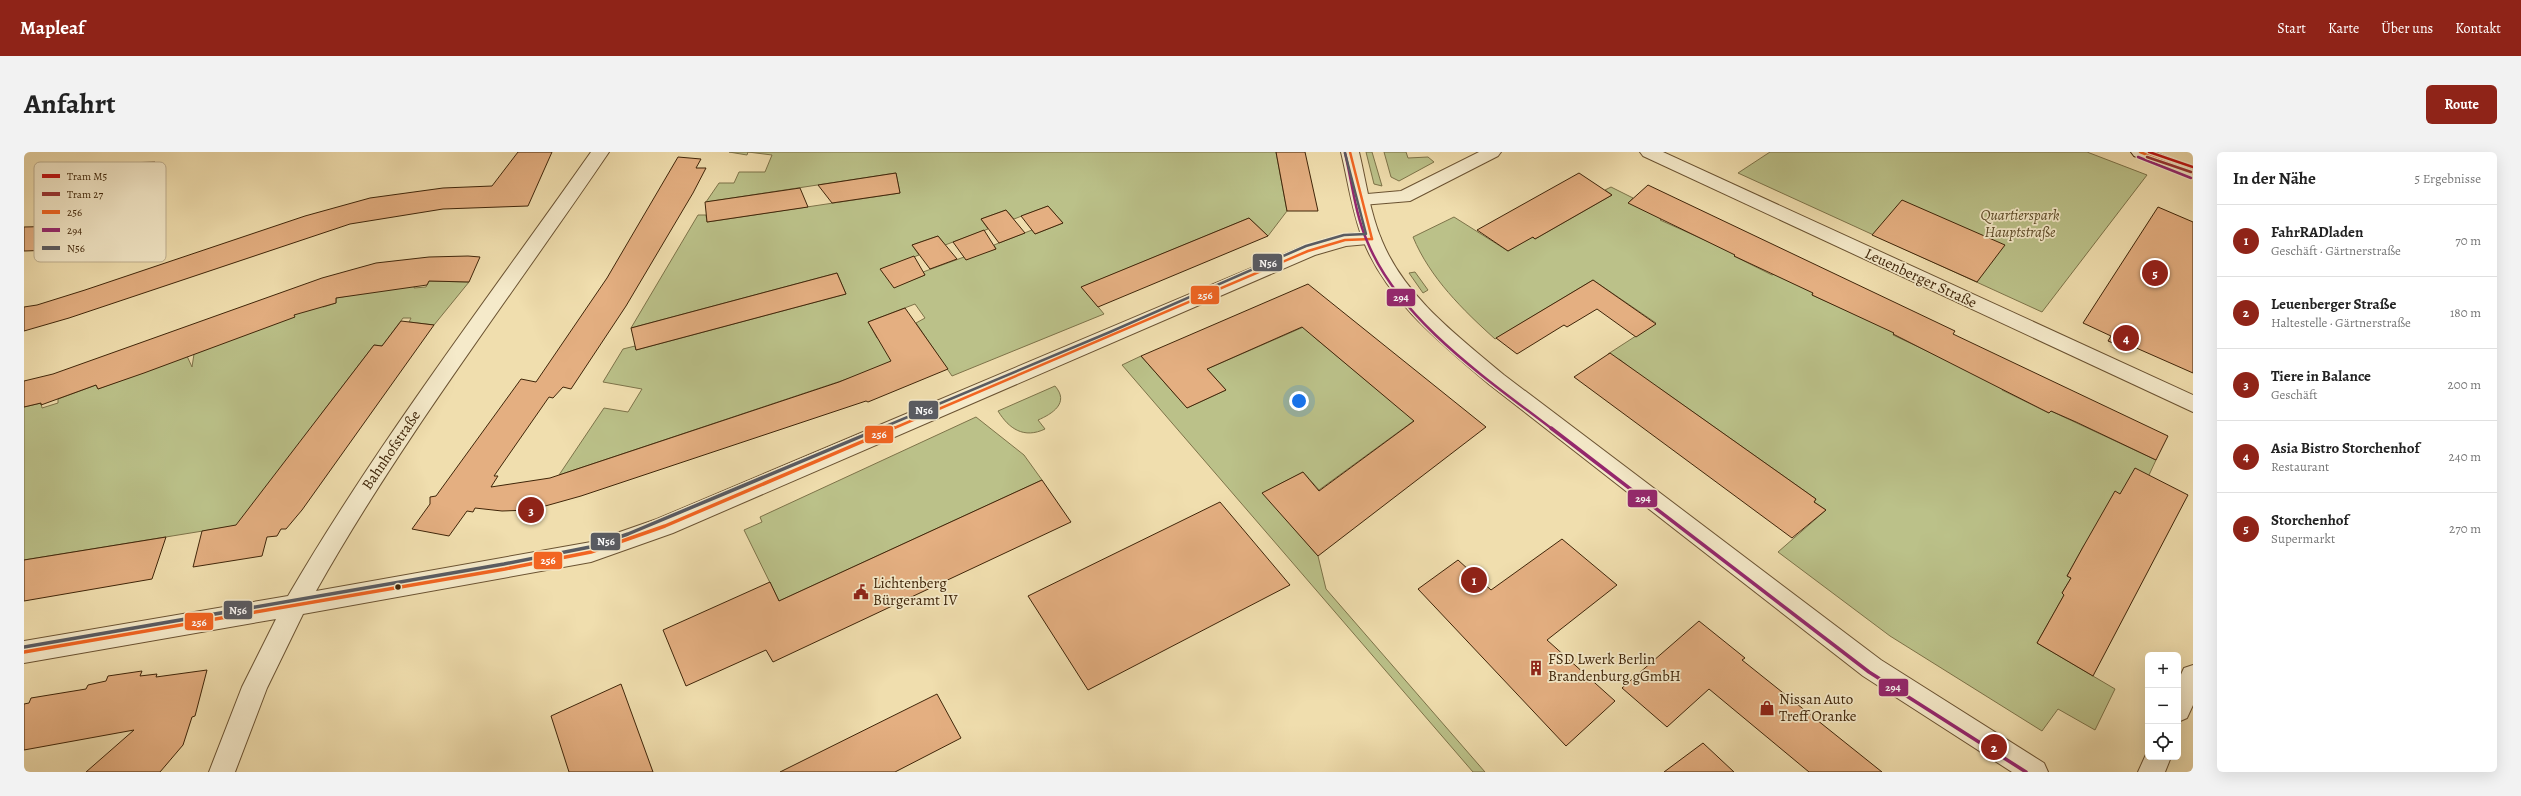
<!DOCTYPE html>
<html lang="de">
<meta charset="utf-8">
<style>
:root{--surface:#fff;--page:#f2f2f2;--text:#222;--muted:#767676;--line:#e0e0e0;--accent:#8f2418}
body{margin:0;font-family:Alegreya,serif;background:var(--page);color:var(--text)}
.controls{position:absolute;right:12px;bottom:12px;display:grid;overflow:hidden;border-radius:6px;box-shadow:0 4px 16px #0002}
.controls button{width:36px;height:36px;display:grid;place-items:center;padding:0;border:0;border-bottom:1px solid var(--line);background:var(--surface);color:var(--text);font:20px sans-serif}
.you{position:absolute;left:1275px;top:249px;width:14px;height:14px;margin:-10px;border:3px solid #fff;border-radius:50%;background:#1a73e8;box-shadow:0 0 0 6px #1a73e833}
.badge{display:grid;place-items:center;width:26px;height:26px;border-radius:50%;background:var(--accent);color:#fff;font-size:13px;font-weight:700}
.pin{position:absolute;translate:-50% -50%;border:2px solid #fff;box-shadow:0 1px 4px #0006}
.list{margin:0;padding:0;list-style:none}
h2{display:flex;justify-content:space-between;align-items:center;height:52px;margin:0;padding:0 16px;font-size:17px}
h2 small{font-size:13px;font-weight:400;color:var(--muted)}
.list li{display:grid;grid-template-columns:26px 1fr auto;gap:12px;align-items:center;box-sizing:border-box;height:72px;padding:0 16px;border-top:1px solid var(--line)}
.list b{display:block;font-size:15px;white-space:nowrap}
.list p{margin:0;font-size:13px;white-space:nowrap;color:var(--muted)}
.list em{font-size:13px;font-style:normal;color:var(--muted)}
.icon{flex:none;width:22px;height:22px;fill:none;stroke:currentColor;stroke-width:2;stroke-linecap:round;stroke-linejoin:round}
.map{position:relative;flex:none;width:2169px;height:620px;overflow:hidden;border-radius:6px}
header{display:flex;align-items:center;gap:24px;box-sizing:border-box;height:56px;padding:0 20px;background:var(--accent);color:#fff}
header strong{font-size:19px}
nav{display:flex;gap:22px;margin-inline-start:auto;font-size:14px}
.intro{display:flex;align-items:center;justify-content:space-between;box-sizing:border-box;height:96px;padding:0 24px}
h1{margin:0;font-size:28px}
.button{padding:10px 18px;border-radius:6px;background:var(--accent);color:#fff;font-size:14px;font-weight:700}
main{display:flex;gap:24px;padding:0 24px}
aside{flex:1;background:var(--surface);border-radius:6px;box-shadow:0 4px 16px #0002}
.map>svg:first-child{display:block}
.green{fill:#bbc189;stroke:#7d7349;fill-rule:evenodd}
.building{fill:#e4af81;stroke:#3f2509}
.lines{fill:none;stroke-linecap:round;stroke-linejoin:round}
.minor-casing{stroke:#6b5332;stroke-width:2}
.tertiary-casing{stroke:#6b5332;stroke-width:2}
.secondary-casing{stroke:#3f2509;stroke-width:2}
.minor{fill:#f5eaca;fill-rule:evenodd}
.tertiary{fill:#f5eaca;fill-rule:evenodd}
.secondary{fill:#f5eaca;fill-rule:evenodd}
.bus-1-far1-casing{stroke:#f5eaca;stroke-width:5}
.bus-1-casing{stroke:#f5eaca;stroke-width:6}
.bus-2-far1-casing{stroke:#f5eaca;stroke-width:5}
.bus-2-casing{stroke:#f5eaca;stroke-width:6}
.bus-3-far1-casing{stroke:#f5eaca;stroke-width:5}
.bus-3-casing{stroke:#f5eaca;stroke-width:6}
.bus-1-far1{stroke:#f26522;stroke-width:2.5}
.bus-1{stroke:#f26522;stroke-width:3.5}
.bus-2-far1{stroke:#95276e;stroke-width:2.5}
.bus-2{stroke:#95276e;stroke-width:3.5}
.bus-3-far1{stroke:#595b62;stroke-width:2.5}
.bus-3{stroke:#595b62;stroke-width:3.5}
.tram-1-casing{stroke:#f5eaca;stroke-width:5}
.tram-2-casing{stroke:#f5eaca;stroke-width:5}
.tram-1{stroke:#be1414;stroke-width:2.5}
.tram-2{stroke:#933;stroke-width:2.5}
.bus-dot{fill:#3f2509;stroke:#f5eaca;stroke-width:1.5}
.labels{text-anchor:middle;dominant-baseline:central;stroke-width:3.5;stroke-linejoin:round;paint-order:stroke}
.park-label{font-size:15px;font-style:italic;fill:#5e4c29;stroke:#f5eaca}
.street-label{font-size:15px;fill:#3f2509;stroke:#f5eaca}
.poi-label{font-size:15px;fill:#3f2509;stroke:#f5eaca;text-anchor:start}
.key{fill:#f5eaca;stroke:#beaf90;stroke-width:1}
.key-label{font-size:11px;fill:#3f2509}
.line-badge{stroke:#f5eaca;stroke-width:1.5}
.badge-label{font-size:11px;text-anchor:middle;font-weight:bold;fill:#fff}
</style>
<header>
<strong>Mapleaf</strong>
<nav><a>Start</a><a>Karte</a><a>Über uns</a><a>Kontakt</a></nav>
</header>
<div class="intro"><h1>Anfahrt</h1><a class="button">Route</a></div>
<main>
<div class="map">
<svg width="2169" height="620" viewBox="0 0 2169 620">
<rect width="100%" height="100%" fill="#f0deae"/>
<filter id="stains"><feTurbulence type="fractalNoise" baseFrequency=".005" numOctaves="4"/><feColorMatrix values="0 0 0 0 .2 0 0 0 0 .09 0 0 0 0 .02 0 0 0 .5 -.17"/></filter>
<radialGradient id="worn" r=".72"><stop offset=".6" stop-color="#630" stop-opacity="0"/><stop offset="1" stop-color="#630" stop-opacity=".3"/></radialGradient>
<g class="green">
<path d="M705 0H1252L1263 59 1244 84 1225 66 1058 135 1080 162 928 224 892 171 901 166 891 152 844 170 853 186 863 182 880 208 535 323 580 256 604 260 618 237 579 230 599 197 611 194 612 198 822 142 813 121 607 176 674 63H682L683 70 876 41 872 21 682 50 695 31H710L715 20H741L748 3 724 0 723 3ZM1024 54 1039 71 1011 82 1008 78 970 93 972 97 940 105 899 120 901 123 870 135 857 117 895 103 888 93 914 84 921 93 964 77 957 67 982 58 990 67Z"/>
<polygon points="1342,0 1348,0 1358,34 1350,32"/>
<polygon points="1360,0 1382,0 1384,6 1404,5 1410,10 1375,29 1367,25"/>
<polygon points="1746,0 2063,0 2123,23 2018,160 1714,21"/>
<path d="M1587 35 1609 46 1605 50 1638 66 1636 68 1712 102 1710 104 1748 123 1750 122 1789 140 1788 143 1871 180 1869 183 1980 235 1978 238 2025 261 2027 259 2132 308 2125 323 2096 342 2059 395 2043 424 2047 426 2038 441 2040 443 2013 491 2091 537 2071 578 2034 557 2018 579 1866 484 1754 400 1802 358 1790 350 1792 347 1635 236 1633 237 1595 207 1593 209 1584 202 1632 171 1569 128 1471 187C1439 158 1406 126 1389 85L1430 65 1484 99 1508 85 1511 87 1588 43 1581 38Z"/>
<polygon points="1391,120 1404,138 1399,141 1385,121"/>
<polygon points="405,129 445,130 410,173 385,170 387,166 379,166 358,194 350,193 298,261 222,372 0,408 0,255 17,251 18,256 34,251 34,247 72,233 74,237 163,204 168,215 170,202 297,151 299,155 312,151 312,146 391,132 390,136 402,135"/>
<polygon points="1284,173 1290,185 1379,259 1395,265 1295,338 1279,320 1239,341 1294,404 1302,437 1461,620 1449,620 1098,213 1117,204 1163,256 1202,238 1183,217"/>
<path d="M1031 234C1046 251 1028 262 1014 268L1021 277C1000 287 985 277 974 259Z"/>
<polygon points="952,265 1000,303 1018,328 755,449 720,378 738,370 736,365"/>
</g>
<g class="building">
<polygon points="494,0 528,0 504,54 419,57 326,72 45,166 0,179 0,155 13,153 61,138 281,64 346,46 419,36 468,34"/>
<polygon points="1252,0 1281,0 1294,59 1263,59"/>
<polygon points="654,5 677,7 672,16 682,16 669,41 602,154 547,237 539,235 529,246 525,245 470,324 474,324 467,335 526,326 815,230 867,209 844,170 881,156 924,217 844,250 842,249 557,344 507,358 478,359 451,356 449,360 443,359 425,384 388,377 406,352 406,345 412,344 497,227 512,230 583,126"/>
<polygon points="131,10 75,84 45,85 37,95 31,95 29,98 0,99 0,75 42,74 75,33 80,33 94,15 99,15 103,11"/>
<polygon points="872,21 876,41 808,51 794,33"/>
<polygon points="1555,21 1588,43 1511,87 1509,85 1484,99 1453,78"/>
<polygon points="1624,33 1931,179 1929,182 2144,284 2132,308 2052,270 2027,259 2025,261 1869,182 1870,181 1788,143 1789,141 1710,104 1711,103 1604,51"/>
<polygon points="776,36 784,55 683,70 681,50"/>
<polygon points="1878,48 1981,93 1953,130 1848,83"/>
<polygon points="1024,54 1039,71 1011,82 997,64"/>
<polygon points="2134,55 2169,70 2169,221 2110,195 2106,198 2084,189 2087,184 2059,171"/>
<polygon points="982,58 1001,81 975,91 957,67"/>
<polygon points="1225,66 1244,84 1074,155 1057,135"/>
<polygon points="960,78 972,97 942,108 929,90"/>
<polygon points="914,84 933,107 906,117 888,93"/>
<polygon points="444,104 456,105 445,130 405,129 403,133 312,146 312,151 270,163 271,165 120,221 74,237 72,233 17,253 17,251 0,255 0,229 29,222 298,126 352,111 405,105"/>
<polygon points="890,104 901,123 870,136 856,117"/>
<polygon points="813,121 822,142 612,198 607,176"/>
<polygon points="1569,128 1632,172 1612,185 1573,157 1543,175 1540,173 1493,202 1472,186"/>
<polygon points="1284,132 1462,275 1294,404 1238,341 1279,320 1295,339 1390,269 1278,175 1183,217 1202,238 1163,256 1117,204"/>
<polygon points="377,169 410,173 278,358 262,377 257,377 253,384 243,385 238,404 169,415 178,379 212,373 350,193 358,194"/>
<polygon points="1586,201 1792,347 1790,350 1802,358 1768,386 1550,225"/>
<polygon points="2111,316 2164,343 2069,524 2013,491 2040,443 2038,441 2047,426 2043,424 2059,395 2091,339 2096,342"/>
<polygon points="1018,328 1047,370 749,510 742,498 662,534 639,478 746,430 755,449"/>
<polygon points="1196,350 1266,433 1064,538 1004,444"/>
<polygon points="142,385 128,427 0,449 0,408"/>
<polygon points="1538,387 1593,433 1523,488 1591,549 1542,594 1394,437 1434,408 1467,438"/>
<polygon points="1675,469 1721,506 1718,508 1858,620 1785,620 1685,537 1643,575 1598,536"/>
<polygon points="183,518 171,564 168,565 159,593 136,620 62,620 110,578 0,598 0,552 5,551 7,546 62,537 64,533 82,529 84,524 118,519 116,524 133,522 132,525"/>
<polygon points="597,532 629,620 545,620 527,564"/>
<polygon points="913,542 937,586 871,620 756,620"/>
<polygon points="1679,591 1710,620 1640,620"/>
</g>
<g class="lines">
<g class="minor-casing">
<g id="minor">
<path d="M567 0H585C486 146 378 286 292 439L567 390 633 367 1277 95C1302 87 1329 76 1355 83L1357 87 1355 91 1322 94 1291 103 649 381 567 410 279 462 243 536 211 620H185L218 535 252 467 0 511V489L264 444C355 288 463 148 567 0Z"/>
<polygon points="1455,0 1477,0 1474,4 1386,49 1338,53 1332,51 1329,47 1332,43 1377,39"/>
<polygon points="1616,0 1639,0 2169,243 2169,260 1619,4"/>
<polygon points="2169,513 2169,553 2163,566 2154,570 2154,529 2160,516"/>
<polygon points="2124,598 2124,605 2147,605 2141,620 2114,620"/>
</g>
</g>
<g class="tertiary-casing">
<path id="tertiary" d="M1317 0H1335C1342 29 1346 61 1358 89 1381 145 1435 185 1480 223L1857 508 2020 611 2024 620H1988L1839 524 1466 233C1418 192 1363 149 1339 88 1328 60 1324 29 1317 0Z"/>
</g>
<g class="secondary-casing">
<polygon id="secondary" points="2107,0 2132,0 2169,15 2169,26 2110,4"/>
</g>
<use href="#minor" class="minor"/>
<use href="#tertiary" class="tertiary"/>
<use href="#secondary" class="secondary"/>
<g class="bus-1-far1-casing">
<g id="bus-1-far1">
<polyline points="1326,0 1348,87"/>
<polyline points="2116,0 2169,21"/>
<polyline points="868,277 1284,99 1321,88 1348,87"/>
</g>
</g>
<g class="bus-1-casing">
<polyline id="bus-1" points="0,500 481,417 567,400 641,374 870,276"/>
</g>
<g class="bus-2-far1-casing">
<g id="bus-2-far1">
<path d="M1321 1C1328 30 1331 61 1343 89 1375 168 1463 227 1528 277"/>
<polyline points="2114,5 2167,26"/>
</g>
</g>
<g class="bus-2-casing">
<polyline id="bus-2" points="1527,276 1845,520 2002,620"/>
</g>
<g class="bus-3-far1-casing">
<g id="bus-3-far1">
<polyline points="2130,0 2169,16"/>
<polyline points="855,277 1086,180 1282,94 1320,83 1342,82 1321,1"/>
</g>
</g>
<g class="bus-3-casing">
<polyline id="bus-3" points="0,495 480,412 566,395 604,382 857,276"/>
</g>
<use href="#bus-1-far1" class="bus-1-far1"/>
<use href="#bus-1" class="bus-1"/>
<use href="#bus-2-far1" class="bus-2-far1"/>
<use href="#bus-2" class="bus-2"/>
<use href="#bus-3-far1" class="bus-3-far1"/>
<use href="#bus-3" class="bus-3"/>
<g class="tram-1-casing">
<polyline id="tram-1" points="2125,0 2169,15"/>
</g>
<g class="tram-2-casing">
<polyline id="tram-2" points="2123,5 2167,20"/>
</g>
<use href="#tram-1" class="tram-1"/>
<use href="#tram-2" class="tram-2"/>
</g>
<defs>
<g id="civic-bare" transform="scale(1.2)"><path d="M-.6-6.5H3V-4.5H.6V-3L4-1V1h2V6H-6V1h2V-1L-.6-3ZM-1.2 2.5V6h2.4V2.5Z" fill="#8f2418" stroke="#f5eaca" stroke-width="2.5" paint-order="stroke"/></g>
<g id="building-bare" transform="scale(1.2)"><path d="M-4-6H4V6H1V3H-1V6H-4ZM-2.5-4.3h1.7v1.8h-1.7ZM.8-4.3h1.7v1.8H.8ZM-2.5-1h1.7V.8h-1.7ZM.8-1h1.7V.8H.8Z" fill="#8f2418" stroke="#f5eaca" stroke-width="2.5" paint-order="stroke"/></g>
<g id="shop-bare" transform="scale(1.2)"><path d="M-5-2.5h2.3a2.7 3.5 0 0 1 5.4 0H5L5.5 6h-11ZM-1.5-2.5h3a1.5 2.3 0 0 0-3 0Z" fill="#8f2418" stroke="#f5eaca" stroke-width="2.5" paint-order="stroke"/></g>
</defs>
<g fill-rule="evenodd">
<use href="#civic-bare" x="837" y="440"/>
<use href="#building-bare" x="1512" y="516"/>
<use href="#shop-bare" x="1743" y="556"/>
</g>
<circle class="bus-dot" cx="374" cy="435" r="3.5"/>
<g class="labels">
<g class="park-label">
<text x="1996" y="63">Quartierspark<tspan x="1996" dy="17">Hauptstraße</tspan></text>
</g>
<g class="street-label">
<text transform="translate(1897 126) rotate(25)">Leuenberger Straße</text>
<text transform="translate(367 298) rotate(-56)">Bahnhofstraße</text>
</g>
<g class="poi-label">
<text x="849" y="431">Lichtenberg<tspan x="849" dy="17">Bürgeramt IV</tspan></text>
<text x="1524" y="507">FSD Lwerk Berlin<tspan x="1524" dy="17">Brandenburg gGmbH</tspan></text>
<text x="1755" y="547">Nissan Auto<tspan x="1755" dy="17">Treff Oranke</tspan></text>
</g>
</g>
<rect x="10" y="10" width="132" height="100" rx="6" class="key"/>
<rect x="18" y="22" width="18" height="4" fill="#be1414"/>
<rect x="18" y="40" width="18" height="4" fill="#933"/>
<rect x="18" y="58" width="18" height="4" fill="#f26522"/>
<rect x="18" y="76" width="18" height="4" fill="#95276e"/>
<rect x="18" y="94" width="18" height="4" fill="#595b62"/>
<g class="key-label">
<text x="43" y="28">Tram M5</text>
<text x="43" y="46">Tram 27</text>
<text x="43" y="64">256</text>
<text x="43" y="82">294</text>
<text x="43" y="100">N56</text>
</g>
<g class="line-badge">
<rect x="1228" y="101" width="31" height="19" rx="4" fill="#595b62"/>
<rect x="1166" y="133" width="30" height="20" rx="4" fill="#f26522"/>
<rect x="1362" y="136" width="30" height="19" rx="4" fill="#95276e"/>
<rect x="884" y="248" width="31" height="20" rx="4" fill="#595b62"/>
<rect x="840" y="273" width="30" height="19" rx="4" fill="#f26522"/>
<rect x="1603" y="337" width="31" height="19" rx="4" fill="#95276e"/>
<rect x="566" y="380" width="31" height="19" rx="4" fill="#595b62"/>
<rect x="509" y="399" width="30" height="19" rx="4" fill="#f26522"/>
<rect x="199" y="448" width="30" height="20" rx="4" fill="#595b62"/>
<rect x="160" y="460" width="30" height="19" rx="4" fill="#f26522"/>
<rect x="1854" y="526" width="31" height="19" rx="4" fill="#95276e"/>
</g>
<g class="badge-label">
<text x="1244" y="115">N56</text>
<text x="1181" y="147">256</text>
<text x="1377" y="149">294</text>
<text x="900" y="262">N56</text>
<text x="855" y="286">256</text>
<text x="1619" y="350">294</text>
<text x="582" y="393">N56</text>
<text x="524" y="412">256</text>
<text x="214" y="462">N56</text>
<text x="175" y="474">256</text>
<text x="1869" y="539">294</text>
</g>
<rect width="100%" height="100%" filter="url(#stains)"/>
<rect width="100%" height="100%" fill="url(#worn)"/>
</svg>
<div class="controls">
<button>+</button>
<button>−</button>
<button><svg class="icon" aria-label="locate" viewBox="0 0 24 24"><circle cx="12" cy="12" r="6"/><path d="M12 2v4M12 18v4M2 12h4M18 12h4"/></svg></button>
</div>
<div class="you"></div>
<div class="pin badge" style="left:1450px;top:428px">1</div>
<div class="pin badge" style="left:1970px;top:595px">2</div>
<div class="pin badge" style="left:507px;top:358px">3</div>
<div class="pin badge" style="left:2102px;top:186px">4</div>
<div class="pin badge" style="left:2131px;top:121px">5</div>
</div>
<aside>
<h2>In der Nähe<small>5 Ergebnisse</small></h2>
<ul class="list">
<li><span class="badge">1</span><div><b>FahrRADladen</b><p>Geschäft · Gärtnerstraße</p></div><em>70 m</em></li>
<li><span class="badge">2</span><div><b>Leuenberger Straße</b><p>Haltestelle · Gärtnerstraße</p></div><em>180 m</em></li>
<li><span class="badge">3</span><div><b>Tiere in Balance</b><p>Geschäft</p></div><em>200 m</em></li>
<li><span class="badge">4</span><div><b>Asia Bistro Storchenhof</b><p>Restaurant</p></div><em>240 m</em></li>
<li><span class="badge">5</span><div><b>Storchenhof</b><p>Supermarkt</p></div><em>270 m</em></li>
</ul>
</aside>
</main>
